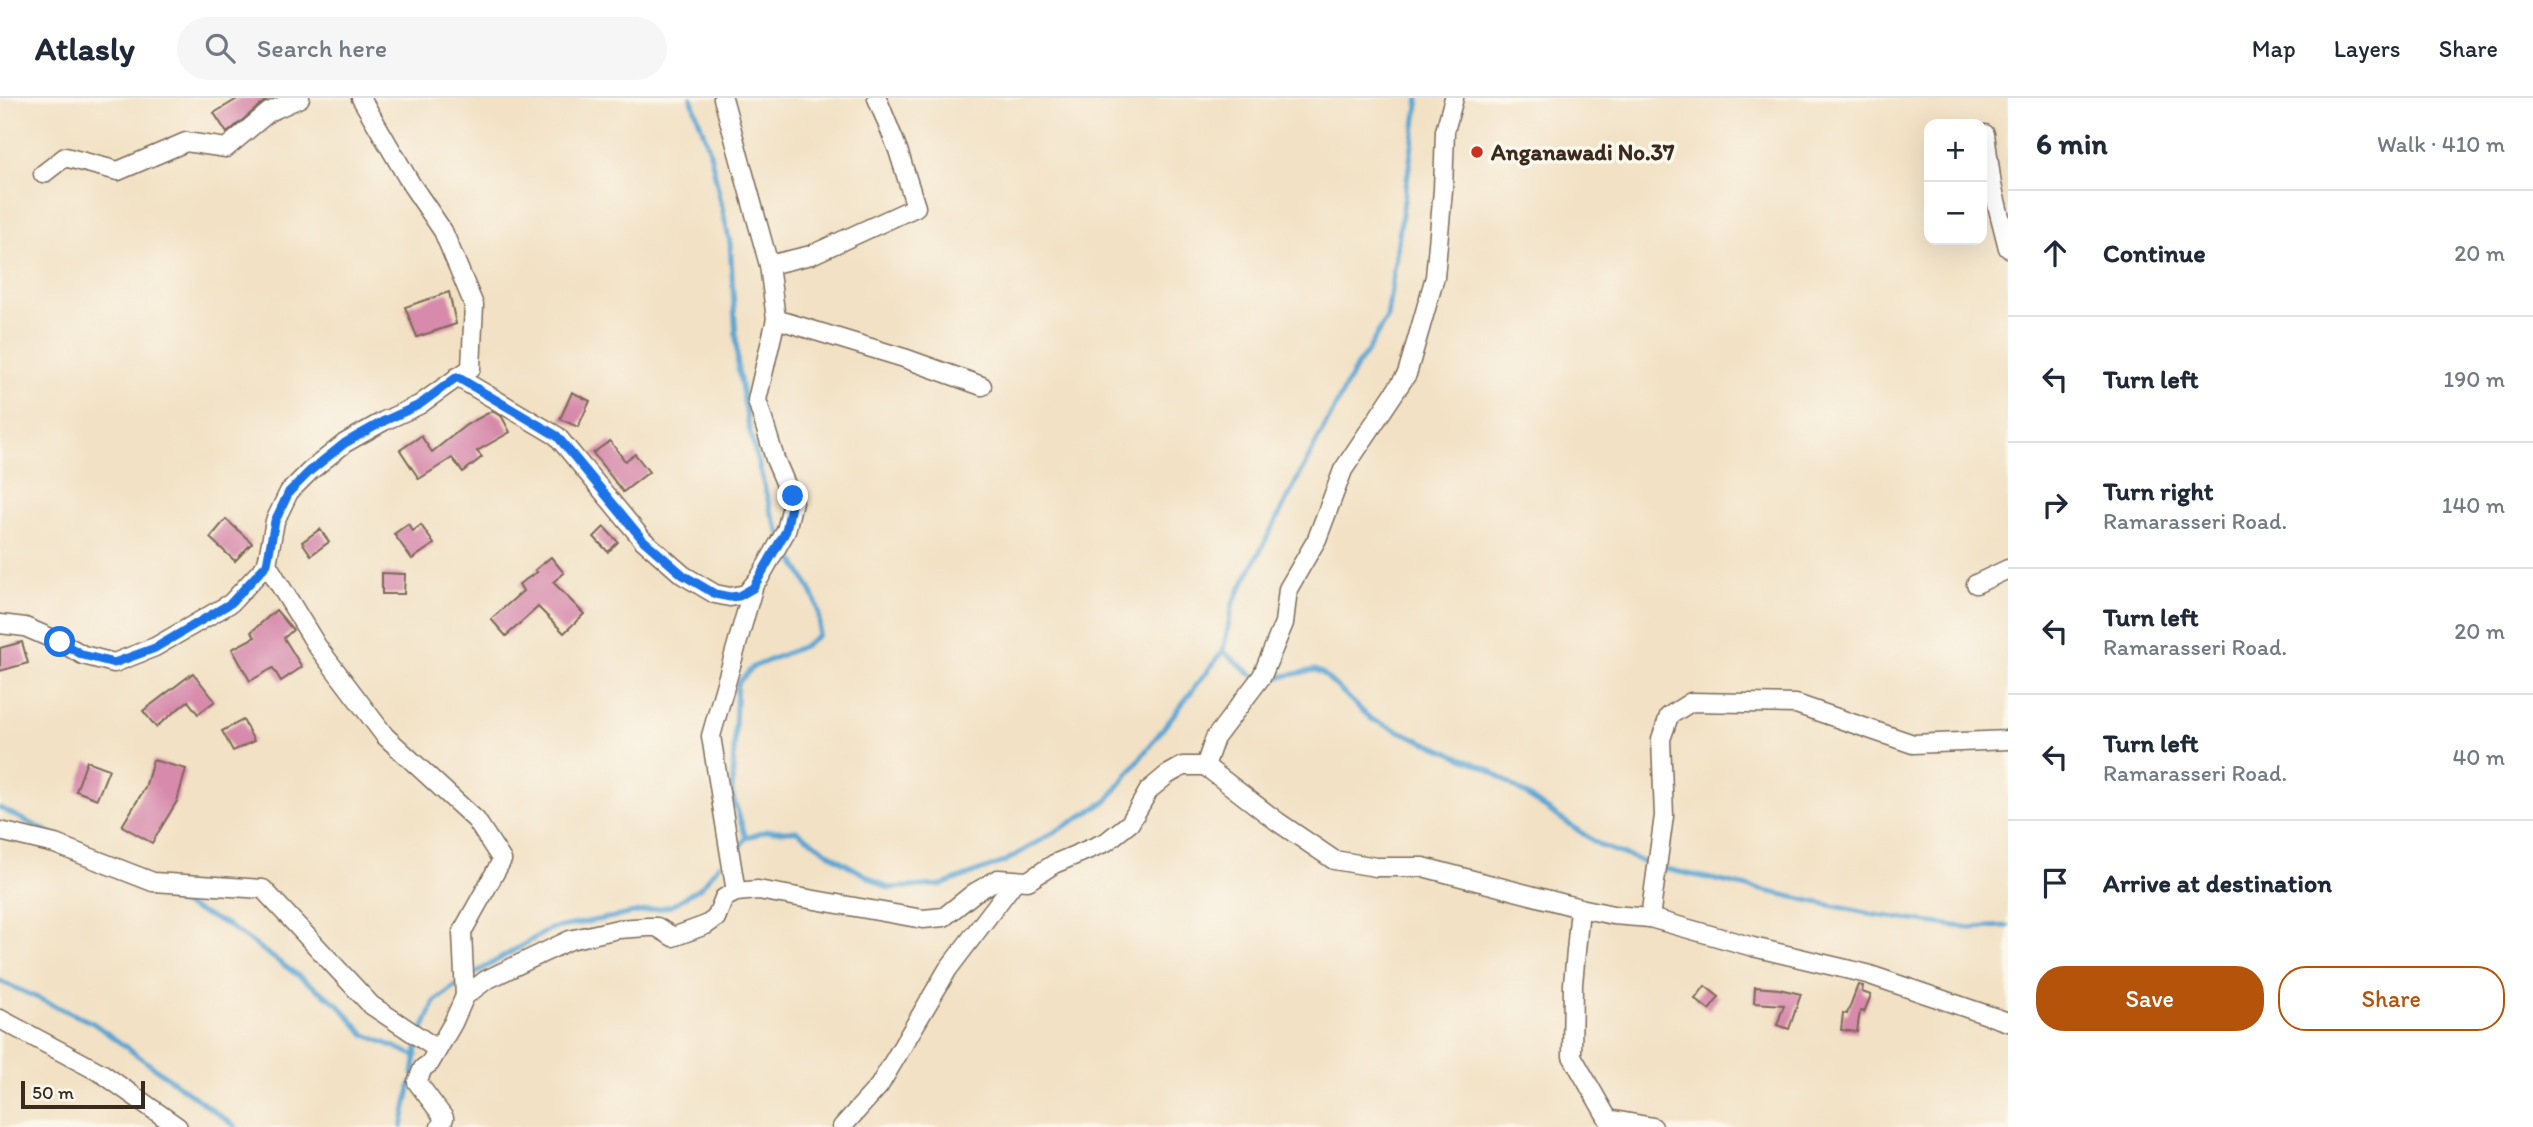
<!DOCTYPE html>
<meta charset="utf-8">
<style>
:root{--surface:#fff;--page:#f6f6f7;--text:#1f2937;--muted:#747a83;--line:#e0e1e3;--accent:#b45309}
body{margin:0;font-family:Itim,sans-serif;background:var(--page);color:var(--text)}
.controls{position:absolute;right:21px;top:21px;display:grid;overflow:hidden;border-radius:14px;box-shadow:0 7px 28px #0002}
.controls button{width:63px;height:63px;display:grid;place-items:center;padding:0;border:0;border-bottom:2px solid var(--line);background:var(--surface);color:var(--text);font:35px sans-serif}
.scale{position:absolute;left:21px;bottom:18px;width:124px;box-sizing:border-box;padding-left:7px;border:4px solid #3b2a1e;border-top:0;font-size:19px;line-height:24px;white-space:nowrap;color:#3b2a1e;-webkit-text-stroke:5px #fbf7ec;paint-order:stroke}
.stop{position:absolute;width:21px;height:21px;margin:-16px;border:5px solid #1a73e8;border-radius:50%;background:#fff}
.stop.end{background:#1a73e8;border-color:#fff;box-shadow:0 2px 7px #0008}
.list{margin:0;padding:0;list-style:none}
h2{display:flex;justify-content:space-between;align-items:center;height:91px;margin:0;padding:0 28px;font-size:30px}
h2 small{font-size:23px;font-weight:400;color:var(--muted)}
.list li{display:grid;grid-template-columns:46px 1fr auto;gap:21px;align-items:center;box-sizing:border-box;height:126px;padding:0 28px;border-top:2px solid var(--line)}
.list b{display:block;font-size:26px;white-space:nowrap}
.list p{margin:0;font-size:23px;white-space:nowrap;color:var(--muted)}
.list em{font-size:23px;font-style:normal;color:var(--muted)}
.actions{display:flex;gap:14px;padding:21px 28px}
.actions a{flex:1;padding:16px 0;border:2px solid var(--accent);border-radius:28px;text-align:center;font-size:24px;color:var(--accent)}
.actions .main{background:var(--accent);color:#fff}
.icon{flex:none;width:38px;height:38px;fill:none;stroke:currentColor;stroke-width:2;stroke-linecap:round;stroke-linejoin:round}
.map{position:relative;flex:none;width:2008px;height:1029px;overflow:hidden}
header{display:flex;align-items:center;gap:42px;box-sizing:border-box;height:98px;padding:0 35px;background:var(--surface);border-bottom:2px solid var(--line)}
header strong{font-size:33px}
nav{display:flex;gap:38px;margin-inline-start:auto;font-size:24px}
.search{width:490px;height:63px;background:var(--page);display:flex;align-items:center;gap:18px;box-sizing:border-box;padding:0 24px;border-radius:38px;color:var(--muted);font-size:26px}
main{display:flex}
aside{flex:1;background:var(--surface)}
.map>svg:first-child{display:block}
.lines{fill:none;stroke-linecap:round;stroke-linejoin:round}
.stream{stroke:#5aa4d2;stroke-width:5}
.building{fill:#d78aab}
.street-casing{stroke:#7b6a58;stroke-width:21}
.street{stroke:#fff;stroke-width:18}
.route{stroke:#1a73e8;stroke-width:9}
.poi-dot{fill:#c8321e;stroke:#fbf7ec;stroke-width:2.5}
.labels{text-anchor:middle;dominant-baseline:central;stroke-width:7;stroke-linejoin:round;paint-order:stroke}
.poi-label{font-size:23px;font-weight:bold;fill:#3b2a1e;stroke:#fbf7ec;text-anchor:start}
</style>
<header>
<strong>Atlasly</strong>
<div class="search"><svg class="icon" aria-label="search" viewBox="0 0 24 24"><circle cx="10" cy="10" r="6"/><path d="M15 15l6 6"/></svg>Search here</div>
<nav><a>Map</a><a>Layers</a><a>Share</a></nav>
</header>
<main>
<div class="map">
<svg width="2008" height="1029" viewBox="0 0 2008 1029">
<rect width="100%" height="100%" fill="#fbf7ec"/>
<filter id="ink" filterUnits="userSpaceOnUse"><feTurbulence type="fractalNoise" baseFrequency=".0143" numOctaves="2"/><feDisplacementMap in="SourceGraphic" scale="14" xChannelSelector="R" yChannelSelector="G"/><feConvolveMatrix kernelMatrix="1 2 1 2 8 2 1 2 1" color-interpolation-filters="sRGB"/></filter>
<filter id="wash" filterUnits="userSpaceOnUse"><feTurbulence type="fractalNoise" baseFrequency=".00686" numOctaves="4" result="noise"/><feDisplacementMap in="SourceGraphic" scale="28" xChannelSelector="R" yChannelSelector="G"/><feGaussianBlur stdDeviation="1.57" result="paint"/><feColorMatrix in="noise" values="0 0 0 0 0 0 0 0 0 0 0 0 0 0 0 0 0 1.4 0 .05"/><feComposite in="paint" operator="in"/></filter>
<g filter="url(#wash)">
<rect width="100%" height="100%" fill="#f2e1c4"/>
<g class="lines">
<g class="stream">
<polyline points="691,0 709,50 730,145 738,271 749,330 771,414 781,437"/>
<polyline points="1223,553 1256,580"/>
<polyline points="1264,582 1315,572 1322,575 1371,621 1488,671 1601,748 1657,769 1875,817 1971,830 2008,828"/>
<polyline points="0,710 58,739"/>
<path d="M746 740 732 696 737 586 753 569 806 547 818 537C826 501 798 477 785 445"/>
<polyline points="735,755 746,740 766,733 797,733 839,762 888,790 941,787 1004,764 1107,703 1223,553 1233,505 1357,267 1367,254 1387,219 1419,0"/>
<polyline points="145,790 226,826 338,906 364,936 416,958"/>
<polyline points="0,883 93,925 236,1029"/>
<polyline points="413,976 418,944 435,903 467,880 550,831 671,808 701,789 719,767"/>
<polyline points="402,1029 411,985"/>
</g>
</g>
<g id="blocks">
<g class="building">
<polygon points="239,0 269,0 227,35 214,15"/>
<polygon points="449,194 456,226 417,239 405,209"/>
<polygon points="572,294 590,303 578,329 560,321"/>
<polygon points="492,313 502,319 510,334 477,353 482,359 463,374 452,360 419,381 400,352 421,338 432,354 466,327"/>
<polygon points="610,343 625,363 635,356 649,374 623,394 593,355"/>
<polygon points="226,421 252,445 235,463 210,440"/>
<polygon points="408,426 413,433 421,427 434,446 412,461 394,436"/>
<polygon points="604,429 618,444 608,454 594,439"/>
<polygon points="320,431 329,444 311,457 302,444"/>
<polygon points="551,459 564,475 553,484 584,516 564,535 538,509 506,538 491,521 523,493 519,486 537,474 535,472"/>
<polygon points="382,475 405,476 404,496 382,496"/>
<polygon points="276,512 293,532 284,540 302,569 281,583 273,570 250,583 232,551 255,539 251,534"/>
<polygon points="22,544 28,565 0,573 0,550"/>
<polygon points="193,575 215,603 198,616 188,603 156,629 143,613"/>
<polygon points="243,622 254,643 233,653 222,633"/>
<polygon points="153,662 186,671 177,703 152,745 122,728 145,690"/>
<polygon points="87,663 109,671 97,701 76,693"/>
<polygon points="1858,887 1863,888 1862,894 1871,897 1864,914 1860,913 1857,934 1841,932 1843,915 1847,916"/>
<polygon points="1705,888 1719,899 1709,912 1695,901"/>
<polygon points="1755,889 1779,891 1801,896 1789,931 1777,927 1784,907 1754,905"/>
</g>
</g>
</g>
<g filter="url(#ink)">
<use href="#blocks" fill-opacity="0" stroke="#7b6a58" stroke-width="2"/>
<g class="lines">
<g class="street-casing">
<g id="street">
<polyline points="1985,36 1992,87 2008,150"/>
<polyline points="43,76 65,59 118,73 186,44 226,50 269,14 300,0"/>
<polyline points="769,167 811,157 916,109 898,52 877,0"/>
<polyline points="776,221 904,260 982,288"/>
<polyline points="457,279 557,338 643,442 683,477 715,496 730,499 746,496 760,479 786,433 793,403 775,361 757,302 776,221 769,167 723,0"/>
<polyline points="267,466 317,548 385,638 476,722 502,762 462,834 465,898"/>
<polyline points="1976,486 2008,471"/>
<polyline points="0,526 25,529 60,544 83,557 114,565 155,549 231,505 267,466 275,423 289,394 310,373 345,345 384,323 419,307 471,270 474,207 443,133 411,86 361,0"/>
<polyline points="2008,642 1913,646 1796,606 1691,604 1669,618 1661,641 1664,718 1650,820 1753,849 1867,876 2008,924"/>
<polyline points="1205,668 1215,640 1262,578 1284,525 1288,491 1317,441 1343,372 1407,276 1435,179 1443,92 1445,33 1454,0"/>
<polyline points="1205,668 1278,724 1334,762 1376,769 1423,769 1580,810 1613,817 1650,820"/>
<polyline points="0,733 55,746 153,784 263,791 371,907 437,951"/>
<polyline points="736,794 711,638 753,490"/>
<polyline points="1580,810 1573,886 1572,958 1608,1021 1653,1029"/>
<polyline points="0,921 103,976 178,1029"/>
<polyline points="440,1029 444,1020 417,984 423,970 430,965 453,925 465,898 486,882 570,842 618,831 648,829 657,829 673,839 706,827 716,820 724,800 736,794 758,792 923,821 944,819 974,795 998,781 1028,783 1054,766 1106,744 1130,725 1149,692 1167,677 1183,668 1205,668"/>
<polyline points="842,1029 879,988 948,871 1015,783"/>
</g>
</g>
<use href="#street" class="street"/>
</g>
</g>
<g class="lines" filter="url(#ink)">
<polyline class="route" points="60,544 83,557 114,565 155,550 231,505 267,466 275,423 289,394 310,373 345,345 384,323 419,307 457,279 557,338 643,442 683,477 715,496 730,499 739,498 753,490 786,433 793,398"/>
</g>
<circle class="poi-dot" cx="1477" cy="54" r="7"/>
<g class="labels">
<g class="poi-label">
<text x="1491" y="54">Anganawadi No.37</text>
</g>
</g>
</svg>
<div class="controls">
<button>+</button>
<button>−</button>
</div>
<div class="scale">50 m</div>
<div class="stop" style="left:60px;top:544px"></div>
<div class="stop end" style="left:793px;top:398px"></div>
</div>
<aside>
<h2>6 min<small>Walk · 410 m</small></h2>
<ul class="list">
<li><svg class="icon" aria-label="ahead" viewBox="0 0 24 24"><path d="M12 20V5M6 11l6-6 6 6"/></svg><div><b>Continue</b></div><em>20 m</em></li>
<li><svg class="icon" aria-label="left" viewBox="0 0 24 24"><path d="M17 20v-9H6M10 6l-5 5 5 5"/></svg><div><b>Turn left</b></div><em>190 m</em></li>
<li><svg class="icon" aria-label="right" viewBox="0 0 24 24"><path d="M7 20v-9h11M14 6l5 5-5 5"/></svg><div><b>Turn right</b><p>Ramarasseri Road.</p></div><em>140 m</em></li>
<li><svg class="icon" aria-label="left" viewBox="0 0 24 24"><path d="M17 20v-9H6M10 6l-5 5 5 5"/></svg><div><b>Turn left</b><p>Ramarasseri Road.</p></div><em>20 m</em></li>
<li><svg class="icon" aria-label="left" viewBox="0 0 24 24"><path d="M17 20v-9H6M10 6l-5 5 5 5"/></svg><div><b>Turn left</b><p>Ramarasseri Road.</p></div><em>40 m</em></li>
<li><svg class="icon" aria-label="arrive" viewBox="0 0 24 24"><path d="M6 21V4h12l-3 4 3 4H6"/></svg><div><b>Arrive at destination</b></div></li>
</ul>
<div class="actions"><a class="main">Save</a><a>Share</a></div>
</aside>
</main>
